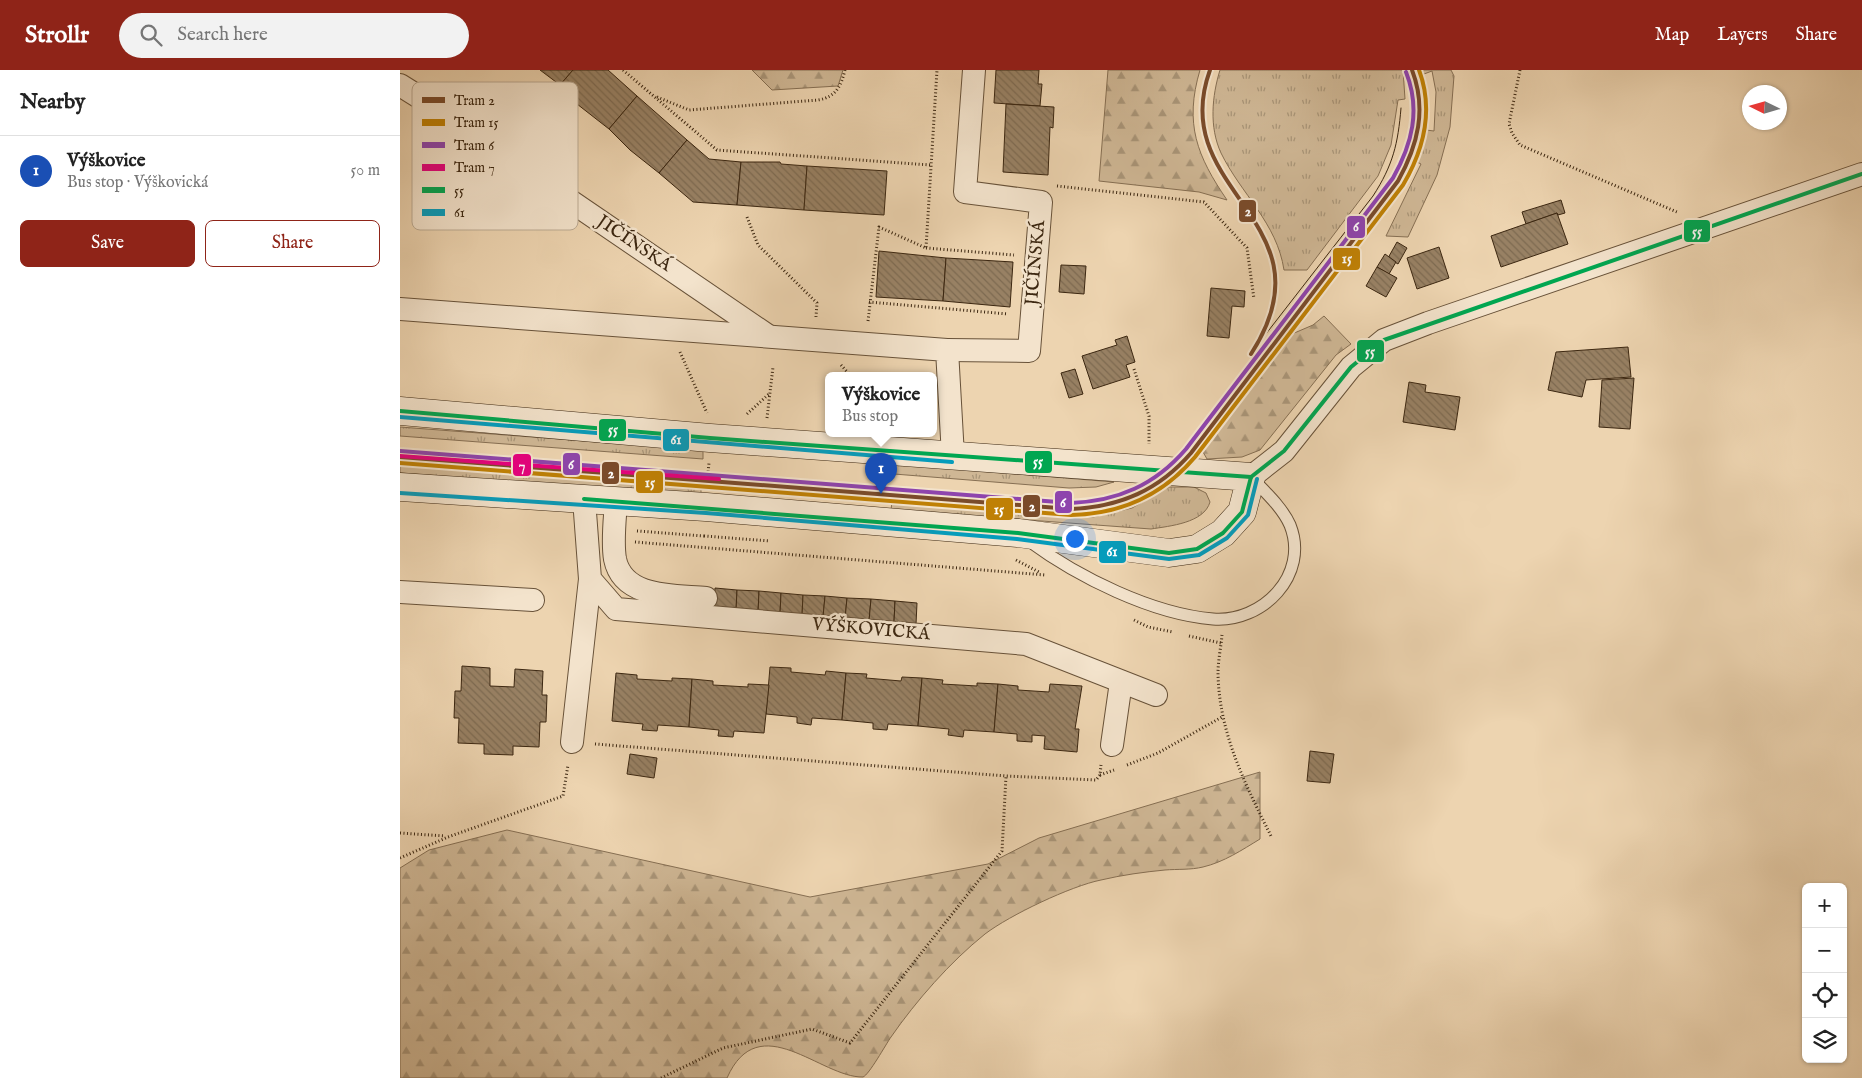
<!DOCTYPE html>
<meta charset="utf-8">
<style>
:root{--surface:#fff;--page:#f2f2f2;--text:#222;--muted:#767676;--line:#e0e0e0;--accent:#8f2418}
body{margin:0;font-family:"IM FELL English",serif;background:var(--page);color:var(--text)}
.controls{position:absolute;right:15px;bottom:15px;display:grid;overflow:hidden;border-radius:8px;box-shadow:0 1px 4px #0004}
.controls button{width:45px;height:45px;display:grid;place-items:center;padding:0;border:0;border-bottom:1px solid var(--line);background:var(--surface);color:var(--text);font:25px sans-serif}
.compass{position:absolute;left:1342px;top:15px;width:45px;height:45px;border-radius:50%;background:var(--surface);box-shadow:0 1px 4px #0004;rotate:275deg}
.you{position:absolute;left:674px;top:468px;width:18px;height:18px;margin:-12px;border:4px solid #fff;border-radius:50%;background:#1a73e8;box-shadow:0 0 0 8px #1a73e833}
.badge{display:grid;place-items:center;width:32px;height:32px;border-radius:50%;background:var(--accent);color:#fff;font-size:16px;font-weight:700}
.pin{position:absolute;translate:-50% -41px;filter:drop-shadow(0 1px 2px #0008)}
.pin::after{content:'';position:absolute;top:26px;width:18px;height:15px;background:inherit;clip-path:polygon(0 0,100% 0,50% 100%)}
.popup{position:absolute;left:425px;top:302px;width:112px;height:65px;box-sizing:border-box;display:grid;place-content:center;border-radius:8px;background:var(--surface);filter:drop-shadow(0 1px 4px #0005);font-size:16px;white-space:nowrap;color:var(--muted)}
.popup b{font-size:19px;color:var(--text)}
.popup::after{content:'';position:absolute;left:50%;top:100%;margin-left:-10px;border:10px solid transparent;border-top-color:var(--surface)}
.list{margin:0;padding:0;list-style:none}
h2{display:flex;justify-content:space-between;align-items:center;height:65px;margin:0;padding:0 20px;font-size:21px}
h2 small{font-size:16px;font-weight:400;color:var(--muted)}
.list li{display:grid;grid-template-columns:32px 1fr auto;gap:15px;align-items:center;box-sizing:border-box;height:70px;padding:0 20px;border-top:1px solid var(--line)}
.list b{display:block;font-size:19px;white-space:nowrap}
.list p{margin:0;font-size:16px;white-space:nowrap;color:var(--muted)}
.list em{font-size:16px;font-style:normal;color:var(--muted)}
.actions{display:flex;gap:10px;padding:15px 20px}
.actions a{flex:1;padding:11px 0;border:1px solid var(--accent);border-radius:8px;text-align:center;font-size:18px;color:var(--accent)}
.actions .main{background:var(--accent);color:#fff}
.icon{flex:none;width:28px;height:28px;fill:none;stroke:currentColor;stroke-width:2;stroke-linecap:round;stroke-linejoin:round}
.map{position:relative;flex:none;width:1462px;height:1008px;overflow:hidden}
header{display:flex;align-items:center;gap:30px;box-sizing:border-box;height:70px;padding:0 25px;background:var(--accent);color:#fff}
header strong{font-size:24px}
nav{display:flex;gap:28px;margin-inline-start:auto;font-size:18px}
.search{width:350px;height:45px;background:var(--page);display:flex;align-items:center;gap:12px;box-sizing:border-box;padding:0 18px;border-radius:28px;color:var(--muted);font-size:19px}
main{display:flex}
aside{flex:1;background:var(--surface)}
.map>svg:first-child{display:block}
.grass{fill:url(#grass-tufts);stroke:#866f53}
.forest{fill:url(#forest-firs);stroke:#866f53}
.building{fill:url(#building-back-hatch);stroke:#3c2711}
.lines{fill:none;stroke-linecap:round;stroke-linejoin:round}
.lane-casing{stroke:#685239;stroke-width:13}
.street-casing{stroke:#685239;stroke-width:24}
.secondary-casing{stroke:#3c2711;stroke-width:29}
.path{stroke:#3c2711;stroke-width:3;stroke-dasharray:1 2.5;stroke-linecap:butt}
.lane{stroke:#f3e3cc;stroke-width:11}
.street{stroke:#f3e3cc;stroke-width:22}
.secondary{stroke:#f3e3cc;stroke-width:28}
.tram{stroke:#3c2711;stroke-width:1}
.bus-1-casing{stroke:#f3e3cc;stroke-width:8}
.bus-2-casing{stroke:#f3e3cc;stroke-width:8}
.bus-1{stroke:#00a651;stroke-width:4}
.bus-2{stroke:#069cbb;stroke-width:4}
.tram-1-casing{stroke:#f3e3cc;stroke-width:8}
.tram-2-casing{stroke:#f3e3cc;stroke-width:8}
.tram-3-casing{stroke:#f3e3cc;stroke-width:8}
.tram-4-casing{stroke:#f3e3cc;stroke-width:8}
.tram-1{stroke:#7a4b2a;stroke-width:4}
.tram-2{stroke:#bf8005;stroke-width:4}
.tram-3{stroke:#8e44ad;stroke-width:4}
.tram-4{stroke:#e5007d;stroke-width:4}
.labels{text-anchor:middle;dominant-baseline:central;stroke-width:5;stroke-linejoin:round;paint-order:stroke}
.street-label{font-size:18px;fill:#3c2711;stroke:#f3e3cc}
.key{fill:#f3e3cc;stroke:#bcab94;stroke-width:1}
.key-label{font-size:14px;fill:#3c2711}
.line-badge{stroke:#f3e3cc;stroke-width:2}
.badge-label{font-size:14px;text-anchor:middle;font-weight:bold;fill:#fff}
</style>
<header>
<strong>Strollr</strong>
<div class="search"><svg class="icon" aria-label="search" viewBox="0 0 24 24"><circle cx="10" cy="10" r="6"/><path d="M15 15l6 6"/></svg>Search here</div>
<nav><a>Map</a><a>Layers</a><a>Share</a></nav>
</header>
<main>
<aside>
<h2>Nearby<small></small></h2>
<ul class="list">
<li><span class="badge" style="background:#1a4fb4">1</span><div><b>Výškovice</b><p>Bus stop · Výškovická</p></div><em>50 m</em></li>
</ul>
<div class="actions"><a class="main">Save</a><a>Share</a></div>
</aside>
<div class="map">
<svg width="1462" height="1008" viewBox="0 0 1462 1008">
<defs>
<pattern id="grass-tufts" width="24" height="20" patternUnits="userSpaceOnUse" patternTransform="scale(1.25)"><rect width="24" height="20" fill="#cfb795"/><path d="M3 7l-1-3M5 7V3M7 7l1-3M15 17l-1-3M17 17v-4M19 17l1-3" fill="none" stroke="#a99578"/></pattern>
<pattern id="forest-firs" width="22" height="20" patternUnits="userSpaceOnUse" patternTransform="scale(1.25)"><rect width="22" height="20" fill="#cfb795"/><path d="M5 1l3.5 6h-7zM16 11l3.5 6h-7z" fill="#a99578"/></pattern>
<pattern id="building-back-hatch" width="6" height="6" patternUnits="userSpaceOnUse" patternTransform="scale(1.25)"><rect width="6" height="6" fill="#988164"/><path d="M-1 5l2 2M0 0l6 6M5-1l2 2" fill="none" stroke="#7d6a51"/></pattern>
</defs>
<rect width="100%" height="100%" fill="#edd4b0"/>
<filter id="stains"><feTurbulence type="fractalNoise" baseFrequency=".004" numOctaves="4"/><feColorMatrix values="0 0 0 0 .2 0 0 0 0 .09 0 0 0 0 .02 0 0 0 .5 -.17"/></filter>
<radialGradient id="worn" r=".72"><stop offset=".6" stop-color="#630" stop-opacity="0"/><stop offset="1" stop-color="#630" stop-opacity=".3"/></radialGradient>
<g class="grass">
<path d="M820 0H1003L1005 29 998 30 991 75 978 106 907 200H884C877 153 841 124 821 83 809 57 812 26 820 0Z"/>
<polygon points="1022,0 1051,0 1054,6 1050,57 1037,105 1008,167 986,166 1021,94 1015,91 1026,60 1034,61 1036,22 1032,1 1024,4"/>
<polygon points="0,357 303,380 303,389 0,366"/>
<polygon points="0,394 301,417 301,426 0,403"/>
<polygon points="494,394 714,412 696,417 669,418 494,404"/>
<path d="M768 417H794L806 423 810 432C804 453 770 456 751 459L491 440 492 431 693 447 732 438Z"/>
</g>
<g class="forest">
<polygon points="352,0 443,0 438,16 372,20"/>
<path d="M708 0H800C784 54 797 86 827 130L799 122 699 111Z"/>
<polygon points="924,246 951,274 936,285 860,380 842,387 807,389 803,382 804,377 892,264 913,255"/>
<path d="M860 702V769C842 780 824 792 803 797 791 800 777 799 765 800 744 802 722 805 701 810 671 816 610 845 585 864 550 892 516 931 491 967 486 974 469 1005 463 1007 421 1008 359 936 327 1008H0V798L29 780 107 760 410 827 588 794 639 768Z"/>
</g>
<g class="building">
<polygon points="140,0 173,0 160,15"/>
<polygon points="173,0 208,0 237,26 209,59 177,34 177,31 160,15"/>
<polygon points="596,0 639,0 638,14 642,14 640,36 594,33"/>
<polygon points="237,26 287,70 259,103 230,80 209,59"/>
<polygon points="606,34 654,37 653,58 650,57 648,105 603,102"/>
<polygon points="287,70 309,89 341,92 337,135 293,132 259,103"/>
<polygon points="341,92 380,92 381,94 407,96 404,140 337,135"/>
<polygon points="407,96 487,101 484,145 404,140"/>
<polygon points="1161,130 1165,143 1158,145 1157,143 1126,154 1122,142"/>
<polygon points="1157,143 1168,174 1101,197 1091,166"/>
<polygon points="997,172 1007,178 998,194 988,188"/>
<polygon points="1039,177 1049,208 1017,219 1007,188"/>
<polygon points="479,181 546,188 543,231 476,227"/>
<polygon points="985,184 996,192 989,204 977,197"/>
<polygon points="546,188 613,192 610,237 543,231"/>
<polygon points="661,195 686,196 684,224 659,222"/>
<polygon points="977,197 997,208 986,227 966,216"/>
<polygon points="811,218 845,221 844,237 832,236 829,268 807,266"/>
<polygon points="727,266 735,292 726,295 730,307 693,319 682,286 717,275 715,270"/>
<polygon points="1228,277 1231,307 1186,310 1182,327 1148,320 1156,282"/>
<polygon points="675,299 683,324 669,328 661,303"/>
<polygon points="1234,308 1230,359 1199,357 1202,310"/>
<polygon points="1009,312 1026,315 1025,322 1060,327 1055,360 1003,352"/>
<polygon points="315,518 337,520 336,541 314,540"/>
<polygon points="337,520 359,521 358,543 336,541"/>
<polygon points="359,521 381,523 380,544 358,543"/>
<polygon points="381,523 403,525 402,546 380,544"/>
<polygon points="403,525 425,526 423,547 402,546"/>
<polygon points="425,526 447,528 445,549 423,547"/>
<polygon points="447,528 471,529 469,551 445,549"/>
<polygon points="471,529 495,531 494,552 469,551"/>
<polygon points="495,531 517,533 516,554 494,552"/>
<polygon points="62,596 90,598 90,616 114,617 115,599 143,601 142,625 147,625 146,652 140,652 139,677 113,676 113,685 84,684 84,674 58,673 59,648 54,648 55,621 61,621"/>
<polygon points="370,597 391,598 391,602 425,605 426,601 446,603 442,650 412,648 411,655 397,653 397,647 366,644"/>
<polygon points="216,603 237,605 237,609 272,611 272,608 292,609 289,657 258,655 257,661 242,660 243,654 212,651"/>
<polygon points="446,603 467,604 466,608 501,611 502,607 522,608 518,656 488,654 487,660 473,659 473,653 442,650"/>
<polygon points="522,608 543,610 542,614 577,616 577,613 598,614 594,662 564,660 563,667 548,665 549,659 518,656"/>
<polygon points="292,609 313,611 313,615 348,617 348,614 369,615 364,663 334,661 333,667 318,666 319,660 289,657"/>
<polygon points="598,614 618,616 618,620 649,622 650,614 682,616 675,659 679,659 677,682 644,679 645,666 632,665 632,672 617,671 617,664 594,662"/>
<polygon points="910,681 934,684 930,713 907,711"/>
<polygon points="230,684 257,688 254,708 227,704"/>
</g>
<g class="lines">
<g class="lane-casing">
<path id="lane" d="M629 471C678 507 752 544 813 549 862 553 910 505 890 455 882 437 865 422 852 408"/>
</g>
<g class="street-casing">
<g id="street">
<polyline points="0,15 67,57 128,102 367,265"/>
<polyline points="0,239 547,280 553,386"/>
<polyline points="547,280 629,281 641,132 565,122 574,0"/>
<polyline points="851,407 884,381 951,297 984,270 1028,253 1462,104"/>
<polyline points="184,429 190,509 216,539 626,574 756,625"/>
<path d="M216 431C215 449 212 471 215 489 223 529 275 525 306 528"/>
<polyline points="0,522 133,530"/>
<polyline points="172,672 190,509"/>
<polyline points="712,675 721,612"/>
</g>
</g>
<g class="secondary-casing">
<polyline id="secondary" points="0,341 310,368 851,407 842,442 823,463 797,479 769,483 618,463 306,437 0,417"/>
</g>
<g class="path">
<polyline points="223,0 317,80 531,95"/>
<polyline points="1120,0 1109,54 1112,63 1120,75 1277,142"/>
<path d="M257 27 289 40 418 30C436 27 441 16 445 0"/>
<polyline points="657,116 804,132 847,178 854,229"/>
<polyline points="347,147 358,175 417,233 416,247"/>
<polyline points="526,178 614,185"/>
<polyline points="469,232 608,244"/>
<polyline points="468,251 479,157 526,178 537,0"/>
<polyline points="280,282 307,343"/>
<polyline points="441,295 450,305"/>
<polyline points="734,299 749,346 749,374"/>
<polyline points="347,344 370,323"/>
<polyline points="367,348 373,297"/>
<polyline points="307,412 309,393"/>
<polyline points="237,461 304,466"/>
<polyline points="304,466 370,471"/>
<polyline points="235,472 645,505"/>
<polyline points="616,490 639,502"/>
<polyline points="734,550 748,557 773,562"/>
<path d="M822 565C821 577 818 591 818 603 819 663 845 714 871 766"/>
<polyline points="789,566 821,573"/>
<polyline points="195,674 606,706 696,710 700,705 701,695"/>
<polyline points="727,695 758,683 822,647"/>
<polyline points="700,705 714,700"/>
<polyline points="0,763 45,766"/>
<polyline points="0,788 48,767 163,726 168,695"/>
<polyline points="261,1008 323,978 412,959 450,973 602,781 606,706"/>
</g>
<use href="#lane" class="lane"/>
<use href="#street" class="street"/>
<use href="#secondary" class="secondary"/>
<path class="tram" d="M862 269 973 126C993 95 998 74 1001 38"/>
<g class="bus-1-casing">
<g id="bus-1">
<polyline points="0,341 310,368 851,407"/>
<polyline points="851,407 884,381 951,297 984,270 1462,104"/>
<polyline points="184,429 618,463 769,483 797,479 823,463 842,442 851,407"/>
</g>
</g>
<g class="bus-2-casing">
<g id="bus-2">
<polyline points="0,347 552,392"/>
<polyline points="0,423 306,443 617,469 769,489 799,485 827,468 848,445 857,409"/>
</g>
</g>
<use href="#bus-1" class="bus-1"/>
<use href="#bus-2" class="bus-2"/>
<g class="tram-1-casing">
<g id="tram-1">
<path d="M810 0C765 123 937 151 851 284"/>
<path d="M0 387 671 439C720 437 759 420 791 383L998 111C1018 75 1027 39 1012 0"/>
</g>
</g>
<g class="tram-2-casing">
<path id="tram-2" d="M0 393 671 445C721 444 762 426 795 387L1003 115C1024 79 1034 40 1019 0"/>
</g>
<g class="tram-3-casing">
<path id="tram-3" d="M0 381 671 433C718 431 755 415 786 379L993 108C1012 74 1021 40 1006 2"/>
</g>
<g class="tram-4-casing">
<polyline id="tram-4" points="0,386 319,409"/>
</g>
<use href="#tram-1" class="tram-1"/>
<use href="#tram-2" class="tram-2"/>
<use href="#tram-3" class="tram-3"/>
<use href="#tram-4" class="tram-4"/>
</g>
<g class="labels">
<g class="street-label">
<text transform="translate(234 174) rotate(34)">JIČÍNSKÁ</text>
<text transform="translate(636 193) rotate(-85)">JIČÍNSKÁ</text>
<text transform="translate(471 560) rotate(5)">VÝŠKOVICKÁ</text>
</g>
</g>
<rect x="12" y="12" width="166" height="148" rx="8" class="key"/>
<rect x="22" y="27" width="23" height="6" fill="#7a4b2a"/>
<rect x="22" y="49" width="23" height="7" fill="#bf8005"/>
<rect x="22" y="72" width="23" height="6" fill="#8e44ad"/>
<rect x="22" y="94" width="23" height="7" fill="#e5007d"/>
<rect x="22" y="117" width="23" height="6" fill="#00a651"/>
<rect x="22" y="139" width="23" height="7" fill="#069cbb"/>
<g class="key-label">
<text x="54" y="35">Tram 2</text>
<text x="54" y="57">Tram 15</text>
<text x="54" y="80">Tram 6</text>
<text x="54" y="102">Tram 7</text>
<text x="54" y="125">55</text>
<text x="54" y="147">61</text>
</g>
<g class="line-badge">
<rect x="838" y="129" width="19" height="24" rx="5" fill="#7a4b2a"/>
<rect x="946" y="145" width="20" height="24" rx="5" fill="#8e44ad"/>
<rect x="1283" y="149" width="28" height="24" rx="5" fill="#00a651"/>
<rect x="932" y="177" width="29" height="24" rx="5" fill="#bf8005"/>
<rect x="956" y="269" width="29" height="24" rx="5" fill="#00a651"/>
<rect x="198" y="348" width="29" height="24" rx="5" fill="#00a651"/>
<rect x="262" y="358" width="28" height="24" rx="5" fill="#069cbb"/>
<rect x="624" y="380" width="29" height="24" rx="5" fill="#00a651"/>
<rect x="162" y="382" width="19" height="24" rx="5" fill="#8e44ad"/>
<rect x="112" y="383" width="20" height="24" rx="5" fill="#e5007d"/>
<rect x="201" y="391" width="19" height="24" rx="5" fill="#7a4b2a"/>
<rect x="235" y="400" width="29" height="24" rx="5" fill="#bf8005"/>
<rect x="654" y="420" width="19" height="24" rx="5" fill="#8e44ad"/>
<rect x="622" y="424" width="19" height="24" rx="5" fill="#7a4b2a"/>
<rect x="585" y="427" width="29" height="24" rx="5" fill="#bf8005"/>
<rect x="698" y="470" width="29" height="24" rx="5" fill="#069cbb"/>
</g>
<g class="badge-label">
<text x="848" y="146">2</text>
<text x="956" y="161">6</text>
<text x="1297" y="166">55</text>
<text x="947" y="193">15</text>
<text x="970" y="286">55</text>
<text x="213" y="364">55</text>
<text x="276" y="374">61</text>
<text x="638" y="396">55</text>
<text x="171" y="399">6</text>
<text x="122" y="400">7</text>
<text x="211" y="408">2</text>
<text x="250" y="417">15</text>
<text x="663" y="437">6</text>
<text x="632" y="441">2</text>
<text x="599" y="444">15</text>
<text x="712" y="486">61</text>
</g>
<rect width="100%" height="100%" filter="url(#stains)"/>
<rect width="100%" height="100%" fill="url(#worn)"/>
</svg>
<div class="controls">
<button>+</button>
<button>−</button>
<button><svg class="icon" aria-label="locate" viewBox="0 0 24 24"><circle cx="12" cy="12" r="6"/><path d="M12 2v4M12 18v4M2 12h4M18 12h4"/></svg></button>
<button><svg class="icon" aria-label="layers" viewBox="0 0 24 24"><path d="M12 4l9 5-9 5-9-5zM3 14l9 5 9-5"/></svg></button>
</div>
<svg class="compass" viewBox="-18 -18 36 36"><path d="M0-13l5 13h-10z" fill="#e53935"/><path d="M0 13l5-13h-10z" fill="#767676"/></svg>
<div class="you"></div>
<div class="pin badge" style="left:481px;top:424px;background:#1a4fb4">1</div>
<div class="popup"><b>Výškovice</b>Bus stop</div>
</div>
</main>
